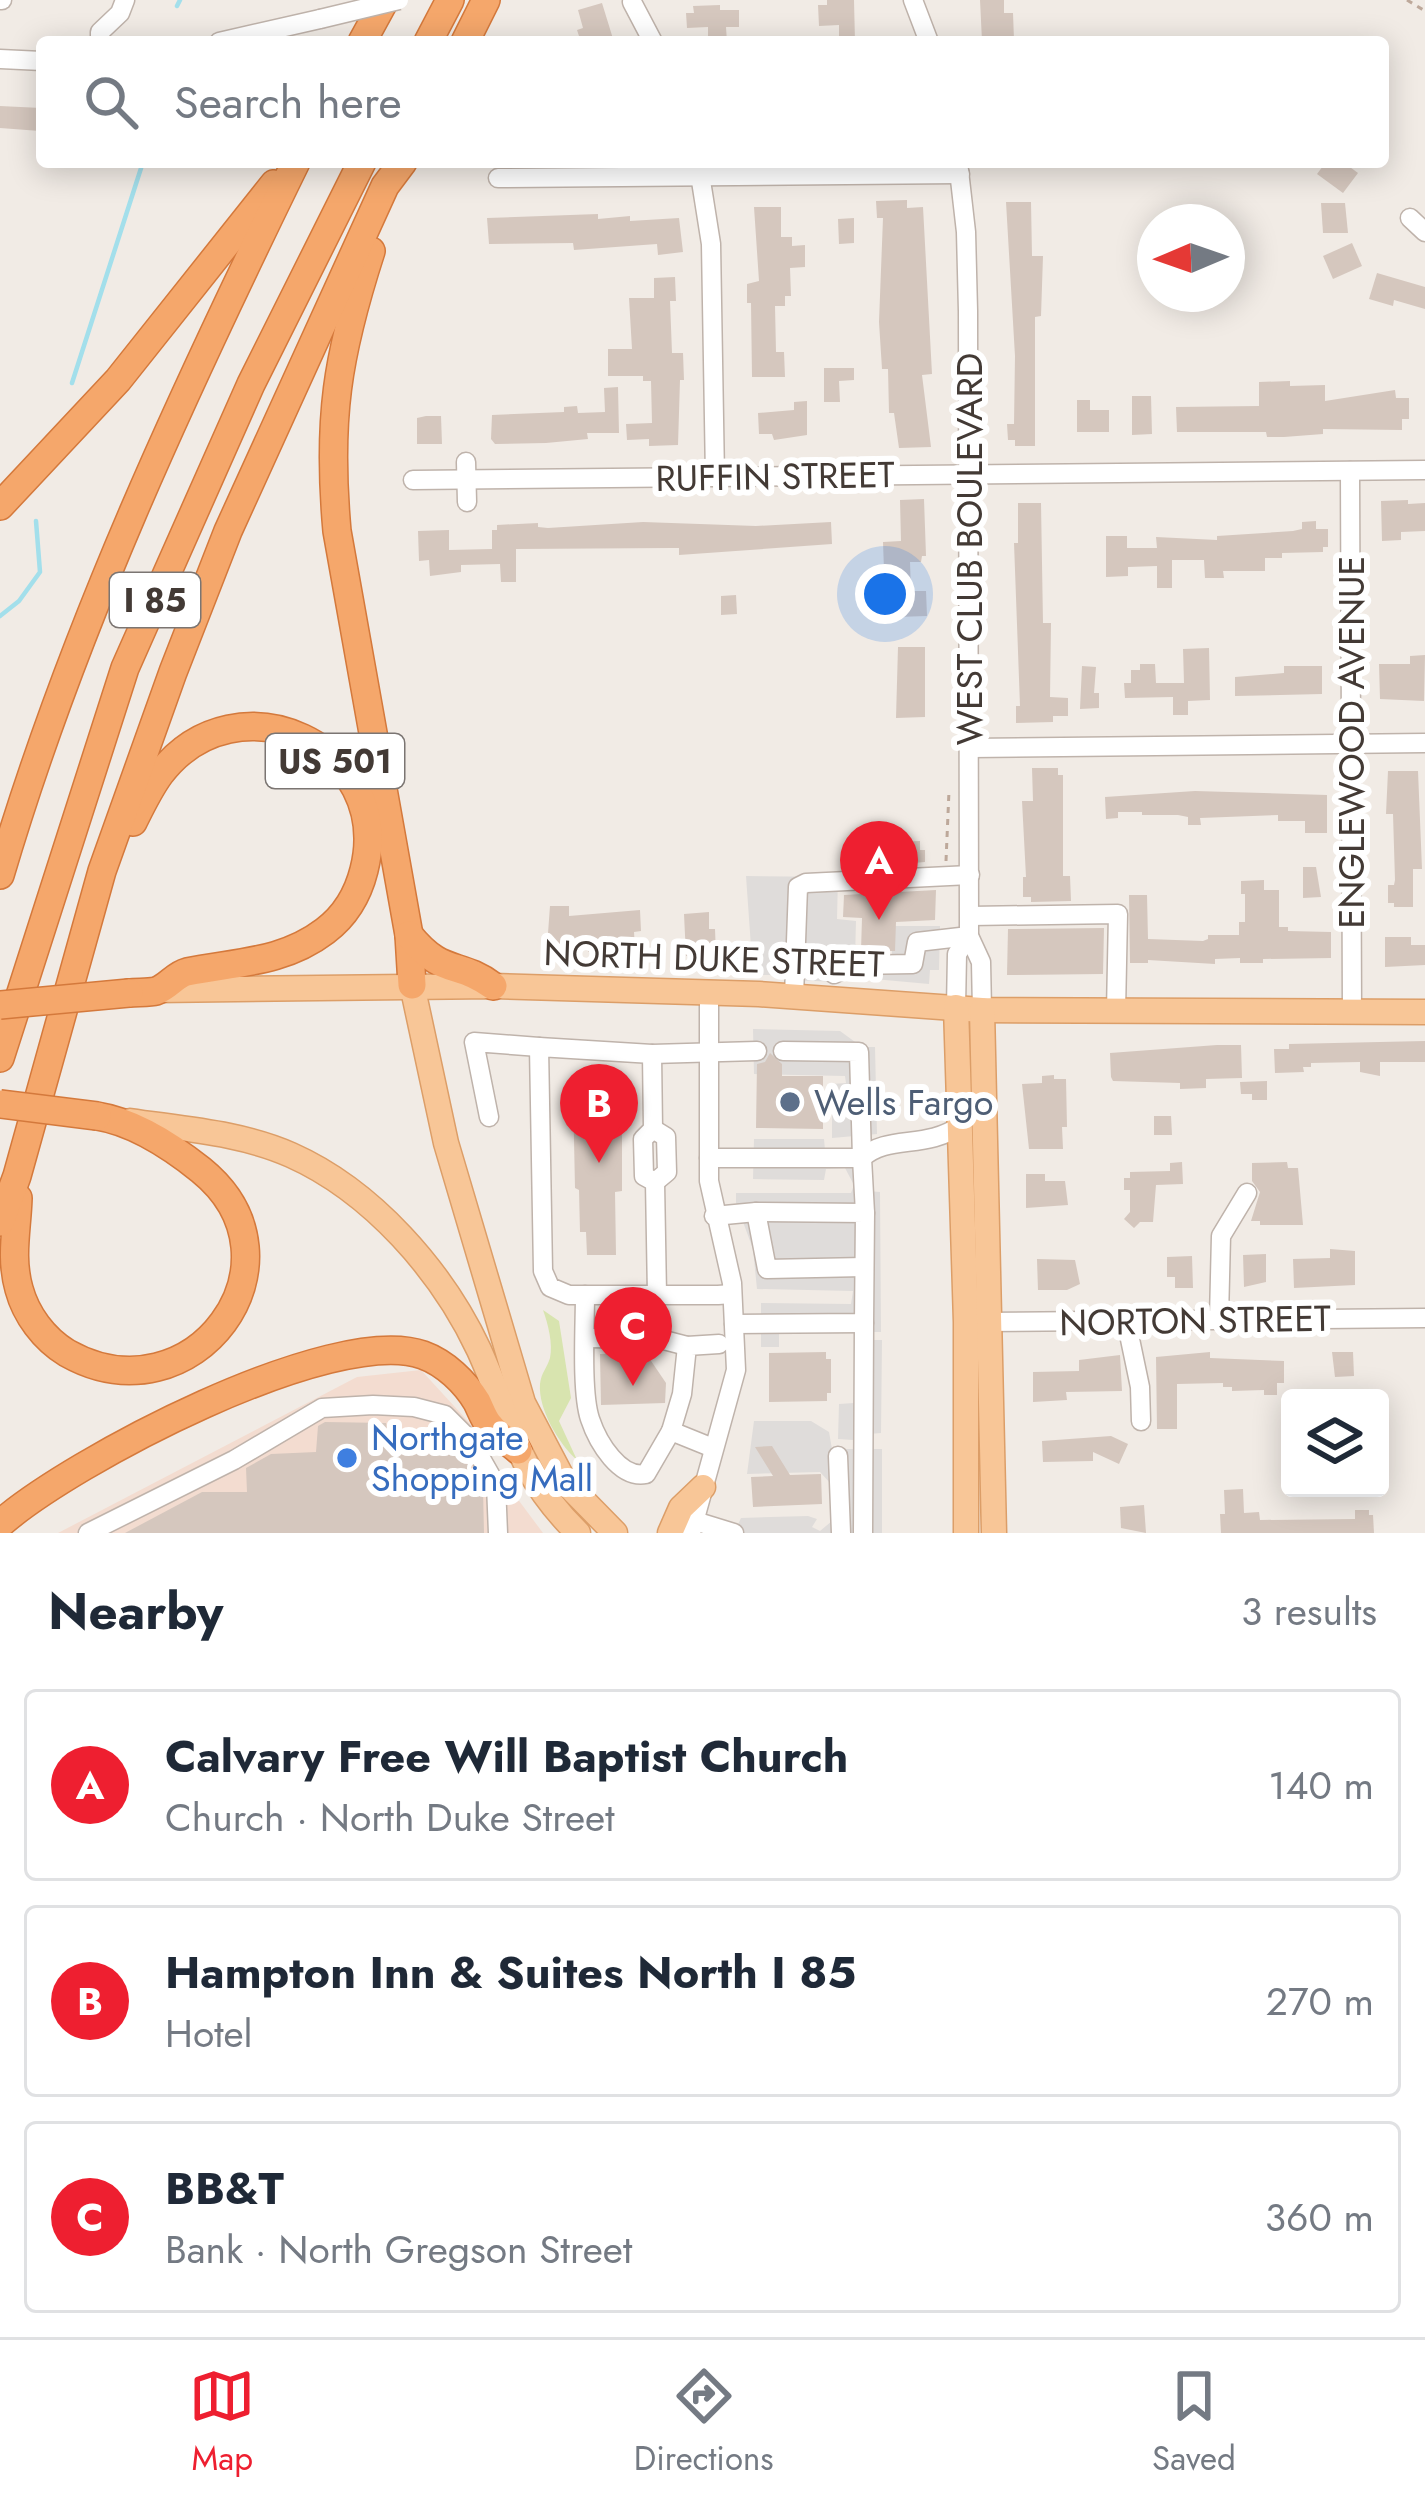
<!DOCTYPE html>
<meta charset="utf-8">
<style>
:root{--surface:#fff;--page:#f2f2f3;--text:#1f2937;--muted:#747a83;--line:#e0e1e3;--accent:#ee1f30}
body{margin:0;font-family:Jost,sans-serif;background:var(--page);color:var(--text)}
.controls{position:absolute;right:36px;bottom:36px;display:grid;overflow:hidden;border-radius:12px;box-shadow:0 6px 30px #0003}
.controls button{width:108px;height:108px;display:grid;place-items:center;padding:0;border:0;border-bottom:3px solid var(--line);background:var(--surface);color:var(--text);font:60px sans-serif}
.compass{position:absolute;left:1137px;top:204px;width:108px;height:108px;border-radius:50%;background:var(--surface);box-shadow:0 6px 30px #0003;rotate:268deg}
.you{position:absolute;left:885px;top:594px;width:42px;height:42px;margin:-30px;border:9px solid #fff;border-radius:50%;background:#1a73e8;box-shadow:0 0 0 18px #1a73e833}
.badge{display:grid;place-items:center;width:78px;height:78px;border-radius:50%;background:var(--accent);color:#fff;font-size:39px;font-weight:700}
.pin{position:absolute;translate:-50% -99px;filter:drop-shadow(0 3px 6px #0008)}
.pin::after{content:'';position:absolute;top:63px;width:42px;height:36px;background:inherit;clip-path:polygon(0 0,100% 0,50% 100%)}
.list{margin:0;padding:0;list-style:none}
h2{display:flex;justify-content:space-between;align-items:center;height:156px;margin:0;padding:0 48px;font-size:51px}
h2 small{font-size:39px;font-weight:400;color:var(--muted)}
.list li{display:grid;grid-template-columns:78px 1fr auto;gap:36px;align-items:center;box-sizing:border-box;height:192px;margin:0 24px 24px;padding:0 24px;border:3px solid var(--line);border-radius:12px}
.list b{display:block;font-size:45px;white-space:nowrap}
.list p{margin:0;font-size:39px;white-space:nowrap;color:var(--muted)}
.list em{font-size:39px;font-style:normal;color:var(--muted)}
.icon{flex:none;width:66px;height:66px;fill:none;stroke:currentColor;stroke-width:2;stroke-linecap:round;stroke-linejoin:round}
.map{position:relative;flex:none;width:1425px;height:1533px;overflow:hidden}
.search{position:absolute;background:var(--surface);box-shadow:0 6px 30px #0003;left:36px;right:36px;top:36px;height:132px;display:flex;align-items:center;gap:30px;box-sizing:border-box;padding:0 42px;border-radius:12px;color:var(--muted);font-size:45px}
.sheet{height:804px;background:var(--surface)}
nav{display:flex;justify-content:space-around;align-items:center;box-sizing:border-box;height:168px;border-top:3px solid var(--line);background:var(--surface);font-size:33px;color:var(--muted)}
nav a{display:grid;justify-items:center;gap:6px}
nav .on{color:var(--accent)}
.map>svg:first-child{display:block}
.commercial{fill:#f3dcd0}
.green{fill:#d8e4af}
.parking{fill:#dfdcda}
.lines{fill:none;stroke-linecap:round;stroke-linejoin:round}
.stream{stroke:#a3dfeb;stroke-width:4.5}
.building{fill:#d5c7be}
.minor-casing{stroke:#bfb3ab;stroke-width:21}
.major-casing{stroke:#dc9e68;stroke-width:27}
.highway-casing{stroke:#d4793c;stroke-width:30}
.path{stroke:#bda89a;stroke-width:3;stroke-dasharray:6 6;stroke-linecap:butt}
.minor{stroke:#fff;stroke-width:18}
.major{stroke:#f8c697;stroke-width:24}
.highway{stroke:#f5a76b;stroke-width:27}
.minor-bridge-casing{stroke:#bfb3ab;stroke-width:21;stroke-linecap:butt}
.highway-bridge-casing{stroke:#d4793c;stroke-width:30;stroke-linecap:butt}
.minor-bridge{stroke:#fff;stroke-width:18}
.highway-bridge{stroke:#f5a76b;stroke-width:27}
.service-dot{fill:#5c6f8a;stroke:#fff;stroke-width:4.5}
.shop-dot{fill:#3f7fe0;stroke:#fff;stroke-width:4.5}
.labels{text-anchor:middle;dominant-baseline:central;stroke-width:12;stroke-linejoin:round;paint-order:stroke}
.shield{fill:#fff;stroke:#7b7572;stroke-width:3}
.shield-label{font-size:33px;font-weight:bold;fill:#433a35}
.street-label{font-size:36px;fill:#433a35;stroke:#fff}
.service-label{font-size:36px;fill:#4e5e75;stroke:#fff;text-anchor:start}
.shop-label{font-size:36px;fill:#366cbe;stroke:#fff;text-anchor:start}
</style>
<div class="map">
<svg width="1425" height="1533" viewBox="0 0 1425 1533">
<rect width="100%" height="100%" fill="#f1ebe5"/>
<polygon class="commercial" points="421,1370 476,1430 508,1486 543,1533 58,1533 357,1377"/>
<path class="green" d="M543 1310 559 1321 571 1398 559 1421 577 1460C559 1444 538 1409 540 1384 541 1373 547 1368 550 1358 553 1343 548 1324 543 1310Z"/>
<g class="parking">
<polygon points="746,876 838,877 837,919 856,921 855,958 892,960 892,926 940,926 939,970 930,970 929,984 852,977 842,982 787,980 787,975 753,975"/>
<polygon points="753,1029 840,1031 862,1047 875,1047 877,1134 832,1138 832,1084 846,1083 845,1076 754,1074"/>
<polygon points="754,1139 824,1139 825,1150 868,1159 868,1191 880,1192 881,1332 869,1332 869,1340 882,1340 881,1433 869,1434 868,1441 838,1439 839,1404 854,1403 854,1333 779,1333 779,1347 761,1347 761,1303 851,1304 853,1291 757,1289 753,1249 736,1203 736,1193 851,1193 854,1185 845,1168 826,1169 824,1180 753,1179"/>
<polygon points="754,1421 811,1421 829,1432 832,1449 882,1449 882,1533 734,1533 741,1518 808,1516 817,1519 812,1527 820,1531 832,1521 831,1484 820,1472 747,1474"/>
</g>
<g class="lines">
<g class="stream">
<polyline points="177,6 180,0"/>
<polyline points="72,383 143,162"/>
<polyline points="0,616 19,601 40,572 36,521"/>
</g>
</g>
<g class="building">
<polygon points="827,0 854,0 855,42 839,42 839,25 819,26 818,5 827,5"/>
<polygon points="980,0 1004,0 1004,13 1013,13 1014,40 982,41"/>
<polygon points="602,3 614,42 581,42 577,30 583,28 578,10"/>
<polygon points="720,5 720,10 739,10 739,27 726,27 727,42 708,42 708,27 687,28 686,13 694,13 693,6"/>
<polygon points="0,106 41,108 40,131 0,128"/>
<polygon points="1326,162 1343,162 1358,173 1343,193 1317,174"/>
<polygon points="907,200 907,208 923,207 932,374 922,375 931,447 899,448 894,413 889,413 888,369 882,369 879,322 883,218 877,218 876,201"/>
<polygon points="1006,202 1031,202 1032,256 1043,256 1041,316 1035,317 1035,446 1015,446 1015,440 1008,440 1007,424 1014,424 1015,356"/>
<polygon points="1321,203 1345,203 1348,233 1323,233"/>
<polygon points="754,207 781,207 781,237 792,237 792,246 805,245 805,267 790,268 791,296 785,296 785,306 775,306 776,352 784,352 785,377 752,377 751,303 747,303 747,284 759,281"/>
<polygon points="598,214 598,219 630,216 630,221 679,218 683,252 658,255 657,244 574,250 573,243 489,244 487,218"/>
<polygon points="854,218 854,243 839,244 838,219"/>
<polygon points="1352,243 1362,266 1333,279 1323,256"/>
<polygon points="1377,273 1425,287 1425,309 1394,300 1393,306 1369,299"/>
<polygon points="675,277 676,301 670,301 672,353 683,353 684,380 680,380 678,445 649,446 649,439 627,440 626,424 652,423 651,381 643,381 643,376 608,376 608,349 632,349 629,298 654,298 654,278"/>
<polygon points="824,368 854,368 854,380 839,381 840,402 824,402"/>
<polygon points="1290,381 1290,386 1325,385 1325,401 1395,390 1396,398 1409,398 1409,419 1402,419 1402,430 1323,429 1323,434 1284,437 1267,437 1266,432 1177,432 1176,407 1259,406 1259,382"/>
<polygon points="618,387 619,433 587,433 588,439 546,443 495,444 491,439 492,415 564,412 564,407 577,406 578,413 605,412 604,388"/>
<polygon points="1132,396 1151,396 1152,434 1132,435"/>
<polygon points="1077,400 1090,400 1090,410 1109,410 1109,432 1077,432"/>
<polygon points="807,401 807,435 774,440 772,434 759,434 758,413 794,410 794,402"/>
<polygon points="426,416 441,416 442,444 417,444 417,418"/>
<polygon points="924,499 926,556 922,556 921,562 910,562 911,591 926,591 927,616 896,617 894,570 884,570 883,542 901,541 900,500"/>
<polygon points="1408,500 1408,504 1425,503 1425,531 1401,532 1401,540 1382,541 1381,501"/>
<polygon points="1018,503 1041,503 1043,623 1051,623 1050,697 1068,698 1068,716 1053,716 1053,722 1016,723 1016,706 1020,706 1014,543 1018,543"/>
<polygon points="1316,521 1316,529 1328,529 1328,547 1323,547 1323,552 1282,553 1282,558 1265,558 1265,571 1223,571 1224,578 1205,578 1204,560 1172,560 1172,588 1157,588 1157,566 1128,567 1128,576 1106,577 1106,536 1127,536 1127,548 1157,548 1156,537 1217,540 1217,536 1293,531 1302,529 1302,522"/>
<polygon points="643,522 756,526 831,522 832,544 679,555 679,548 670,548 516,549 516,582 501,582 500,564 461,565 461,572 430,576 429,560 419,561 418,531 449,530 449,550 492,549 492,530 497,530 497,525 538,523 538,527 548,528"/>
<polygon points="736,595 737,614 721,615 721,596"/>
<polygon points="898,647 925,647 925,717 896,718"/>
<polygon points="1209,648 1210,700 1188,701 1188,715 1173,715 1173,697 1125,698 1124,683 1131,683 1131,670 1140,670 1140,664 1155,664 1156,683 1184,683 1183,649"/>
<polygon points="1425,655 1424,701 1380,699 1379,664 1410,664 1410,656"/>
<polygon points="1082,666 1096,667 1094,693 1099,693 1099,708 1080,709"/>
<polygon points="1284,666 1322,666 1322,694 1235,696 1235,677 1284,673"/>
<polygon points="1032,768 1058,768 1058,775 1063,775 1063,876 1070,876 1071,901 1031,902 1031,897 1023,897 1023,877 1026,877 1022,801 1033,801"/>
<polygon points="1388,771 1418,771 1422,869 1413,869 1413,907 1394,907 1394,903 1388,903 1388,885 1394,885 1395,880 1393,814 1386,814"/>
<polygon points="1195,791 1327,795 1327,833 1305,833 1305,821 1278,821 1278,815 1200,818 1201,825 1188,825 1188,817 1178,815 1142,815 1142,812 1118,812 1118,818 1106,819 1105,797"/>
<polygon points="920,841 920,850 925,850 925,862 889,865 888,842"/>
<polygon points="1303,867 1316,867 1321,897 1303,898"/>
<polygon points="1264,880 1264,890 1279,890 1279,927 1288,927 1288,931 1331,932 1331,958 1263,959 1263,963 1240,963 1240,958 1215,959 1215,964 1148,960 1148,963 1130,963 1129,895 1147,895 1148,939 1203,941 1208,939 1208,935 1239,935 1239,922 1245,922 1245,894 1241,894 1241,881"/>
<polygon points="936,890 935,920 896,922 895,951 861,951 862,918 843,917 844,895"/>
<polygon points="550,906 569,906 569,916 640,910 641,931 634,932 635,948 629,952 588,952 588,947 580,946 547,947"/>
<polygon points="709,912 709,929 715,929 716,955 686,956 684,914"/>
<polygon points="1104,928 1103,974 1007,975 1008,929"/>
<polygon points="1385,937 1411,937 1411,945 1425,945 1425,965 1385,967"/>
<polygon points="1425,1041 1425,1062 1380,1062 1380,1076 1360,1072 1360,1062 1311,1063 1311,1067 1303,1067 1304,1072 1275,1073 1274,1049 1289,1049 1289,1044"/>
<polygon points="1217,1045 1241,1045 1242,1078 1206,1079 1206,1088 1180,1089 1180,1083 1113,1081 1111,1077 1110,1053"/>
<polygon points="770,1053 782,1064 782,1076 823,1076 823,1129 756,1128 757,1064 765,1062"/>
<polygon points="610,1074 613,1117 620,1117 622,1137 622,1191 615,1192 616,1255 587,1255 586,1232 580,1232 579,1190 575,1188 573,1091 581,1075"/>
<polygon points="1054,1075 1054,1079 1066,1079 1067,1127 1062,1127 1063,1149 1029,1149 1022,1084 1042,1083 1042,1076"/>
<polygon points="1267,1081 1267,1100 1252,1100 1252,1094 1241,1094 1240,1082"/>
<polygon points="1154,1116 1171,1116 1172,1135 1154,1135"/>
<polygon points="1182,1162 1183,1184 1156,1185 1153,1222 1140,1222 1134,1228 1124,1219 1130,1212 1130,1190 1124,1190 1124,1178 1130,1178 1130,1172 1170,1171 1170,1163"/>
<polygon points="1287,1162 1288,1168 1298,1168 1303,1225 1260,1225 1260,1221 1251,1221 1260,1192 1252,1181 1252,1163"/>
<polygon points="1026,1174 1045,1174 1045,1181 1065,1181 1068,1205 1026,1208"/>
<polygon points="1330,1249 1355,1251 1355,1285 1294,1288 1293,1259 1330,1258"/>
<polygon points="1266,1254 1266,1282 1244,1287 1243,1255"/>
<polygon points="1192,1256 1193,1288 1175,1288 1175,1277 1167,1277 1167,1257"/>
<polygon points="1037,1259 1075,1260 1080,1284 1067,1290 1038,1290"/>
<polygon points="645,1352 666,1383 665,1403 601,1405 600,1354"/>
<polygon points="826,1352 826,1359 831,1359 831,1393 827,1393 827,1401 769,1402 769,1353"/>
<polygon points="1210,1352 1210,1358 1284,1361 1284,1383 1277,1383 1277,1395 1264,1395 1264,1390 1232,1391 1232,1387 1223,1387 1223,1383 1177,1384 1177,1429 1157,1429 1156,1357"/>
<polygon points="1332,1352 1353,1352 1354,1376 1335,1377"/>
<polygon points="1120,1355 1122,1391 1066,1392 1067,1400 1033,1402 1033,1372 1079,1371 1079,1360"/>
<polygon points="325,1422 386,1423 387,1431 442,1434 462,1453 483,1489 484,1533 125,1533 202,1492 247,1492 246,1468 271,1454 316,1452 318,1426"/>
<polygon points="1111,1436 1128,1444 1119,1464 1093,1452 1093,1461 1043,1462 1042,1441"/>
<polygon points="772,1446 790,1475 821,1474 822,1504 753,1507 751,1477 773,1476 755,1447"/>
<polygon points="1243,1489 1244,1513 1259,1512 1260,1520 1355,1519 1355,1510 1369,1510 1369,1515 1373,1515 1374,1533 1221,1533 1220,1514 1225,1514 1224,1490"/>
<polygon points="1144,1505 1146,1533 1121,1528 1120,1507"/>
</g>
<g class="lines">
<g class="minor-casing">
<g id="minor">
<polyline points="0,0 2,0"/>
<polyline points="913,0 929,42"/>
<polyline points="632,2 653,42"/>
<polyline points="100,42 100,32 120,13 125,0"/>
<polyline points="219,42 320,19"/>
<polyline points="0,59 42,61"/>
<polyline points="698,162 711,244 715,477"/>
<polyline points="958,162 966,232 968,311 969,936 981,962 982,1010"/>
<polyline points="498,178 960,174"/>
<polyline points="1410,218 1425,232"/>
<polyline points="466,462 467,502"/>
<polyline points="1350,471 1352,1014"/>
<polyline points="413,480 1425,470"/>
<polyline points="970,748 1425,743"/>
<polyline points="970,916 1118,914 1116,1011"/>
<polyline points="834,974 853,965 913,964 917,942 969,936"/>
<polyline points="794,996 798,887 806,883 970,875"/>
<polyline points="956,1007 957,954 969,936"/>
<polyline points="652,1054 757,1051"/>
<polyline points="489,1117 474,1042 539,1047"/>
<polyline points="653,1129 666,1137 667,1172 655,1182"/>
<polyline points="709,1158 862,1158 859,1052 783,1051"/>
<polyline points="756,1212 767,1269 864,1267"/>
<path d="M865 1213 862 1158C888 1134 926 1150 961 1125"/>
<polyline points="714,1216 756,1212 865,1213 864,1323 734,1324"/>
<path d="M585 1295C585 1326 581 1392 590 1419 598 1443 620 1479 646 1474L671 1431 713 1448"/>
<polyline points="657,1295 655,1182 644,1176 643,1139 653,1129 652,1054 539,1047 543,1271 550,1287 569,1295 718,1295 732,1294"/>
<polyline points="1219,1318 1221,1236 1247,1193"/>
<polyline points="1126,1320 1140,1387 1141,1421"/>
<polyline points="980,1322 1425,1318"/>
<polyline points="586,1338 660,1339 687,1346"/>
<polyline points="671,1431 682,1394 687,1346 719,1344"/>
<polyline points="838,1456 841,1533"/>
<polyline points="695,1521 734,1533"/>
<polyline points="88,1533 234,1460 322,1408 373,1405 414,1407 445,1415 471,1441 496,1485 498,1533"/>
<polyline points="691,1533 736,1370 732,1283 709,1181 709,993"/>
<polyline points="863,1533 864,1323"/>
</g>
</g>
<g class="major-casing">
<g id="major">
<polyline points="412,985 446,1143 523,1403 564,1481 615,1533"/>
<polyline points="157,990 493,986 759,994 982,1010 1425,1012"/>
<polyline points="956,1007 966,1322 966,1533"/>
<polyline points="982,1010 994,1533"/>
<path d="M130 1121C183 1129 242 1133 291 1155 372 1191 442 1271 479 1350 513 1425 515 1471 578 1533"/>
<polyline points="670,1533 681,1508 703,1487"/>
</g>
</g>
<g class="highway-casing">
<g id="highway">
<polyline points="362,42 385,0"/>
<polyline points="428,42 450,0"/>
<polyline points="465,42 486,0"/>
<path d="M371 251C337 356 327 420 337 531L409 935 412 985"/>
<polyline points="0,506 118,380 274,184"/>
<path d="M0 875C73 628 183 393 296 162"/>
<path d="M409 935C443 977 458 960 493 986"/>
<path d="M129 993C137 992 149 993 156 991 168 987 175 975 187 972 236 962 283 963 325 931 345 916 358 894 364 870 395 747 237 673 160 774 149 789 141 806 133 822"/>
<polyline points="0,1058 125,668 251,384 362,162"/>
<path d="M18 1198C17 1230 10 1257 19 1289 26 1315 44 1339 67 1353 193 1424 313 1261 201 1170 171 1146 135 1122 97 1116"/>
<polyline points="0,1222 17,1176 102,871 173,672 228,531 385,186 403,162"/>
<path d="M0 1524C70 1462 333 1323 423 1355 445 1363 465 1382 477 1402 481 1410 484 1420 490 1426 497 1435 509 1442 518 1450"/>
</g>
</g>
<g class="path">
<polyline points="1407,0 1425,11"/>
<polyline points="946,861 949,791"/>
</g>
<use href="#minor" class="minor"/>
<use href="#major" class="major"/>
<use href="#highway" class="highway"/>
<g class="minor-bridge-casing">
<polyline id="minor-bridge" points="320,19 399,0"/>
</g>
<g class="highway-bridge-casing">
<g id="highway-bridge">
<polyline points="0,1005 129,993"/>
<polyline points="0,1104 97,1116"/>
</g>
</g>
<use href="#minor-bridge" class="minor-bridge"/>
<use href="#highway-bridge" class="highway-bridge"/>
</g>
<circle class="service-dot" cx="790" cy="1102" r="12"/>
<circle class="shop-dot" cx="347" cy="1458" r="12"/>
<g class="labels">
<g class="shield">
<rect x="110" y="573" width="90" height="54" rx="9"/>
<rect x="266" y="734" width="138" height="54" rx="9"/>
</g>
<g class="shield-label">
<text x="155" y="600">I 85</text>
<text x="335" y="761">US 501</text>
</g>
<g class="street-label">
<text transform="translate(775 476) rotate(-1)">RUFFIN STREET</text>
<text transform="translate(969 549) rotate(-90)">WEST CLUB BOULEVARD</text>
<text transform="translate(1351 742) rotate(-90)">ENGLEWOOD AVENUE</text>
<text transform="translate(714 958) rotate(2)">NORTH DUKE STREET</text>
<text transform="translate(1195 1320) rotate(-1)">NORTON STREET</text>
</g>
<g class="service-label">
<text x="814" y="1102">Wells Fargo</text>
</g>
<g class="shop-label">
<text x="371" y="1437">Northgate<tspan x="371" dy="41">Shopping Mall</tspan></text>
</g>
</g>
</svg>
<div class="controls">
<button><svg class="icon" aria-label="layers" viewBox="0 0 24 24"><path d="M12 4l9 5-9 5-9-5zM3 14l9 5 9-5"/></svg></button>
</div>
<svg class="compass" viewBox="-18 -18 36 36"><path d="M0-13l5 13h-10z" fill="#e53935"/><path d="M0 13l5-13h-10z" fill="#747a83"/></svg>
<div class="you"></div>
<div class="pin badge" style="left:879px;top:920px">A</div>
<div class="pin badge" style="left:599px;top:1163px">B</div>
<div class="pin badge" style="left:633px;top:1386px">C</div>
<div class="search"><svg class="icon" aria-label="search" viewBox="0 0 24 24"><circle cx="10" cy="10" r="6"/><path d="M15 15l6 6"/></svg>Search here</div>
</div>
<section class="sheet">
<h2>Nearby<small>3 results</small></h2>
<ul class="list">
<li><span class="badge">A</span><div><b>Calvary Free Will Baptist Church</b><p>Church · North Duke Street</p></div><em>140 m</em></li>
<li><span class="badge">B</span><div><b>Hampton Inn &amp; Suites North I 85</b><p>Hotel</p></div><em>270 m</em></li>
<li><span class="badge">C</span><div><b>BB&amp;T</b><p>Bank · North Gregson Street</p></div><em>360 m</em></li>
</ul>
</section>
<nav>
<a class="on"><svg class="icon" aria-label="map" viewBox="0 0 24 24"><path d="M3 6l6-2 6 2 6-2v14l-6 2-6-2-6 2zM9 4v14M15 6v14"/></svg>Map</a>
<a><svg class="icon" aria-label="directions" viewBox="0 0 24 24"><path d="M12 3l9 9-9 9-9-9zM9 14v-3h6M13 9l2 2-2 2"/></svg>Directions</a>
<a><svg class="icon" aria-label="saved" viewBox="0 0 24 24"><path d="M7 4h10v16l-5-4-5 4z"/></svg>Saved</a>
</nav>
